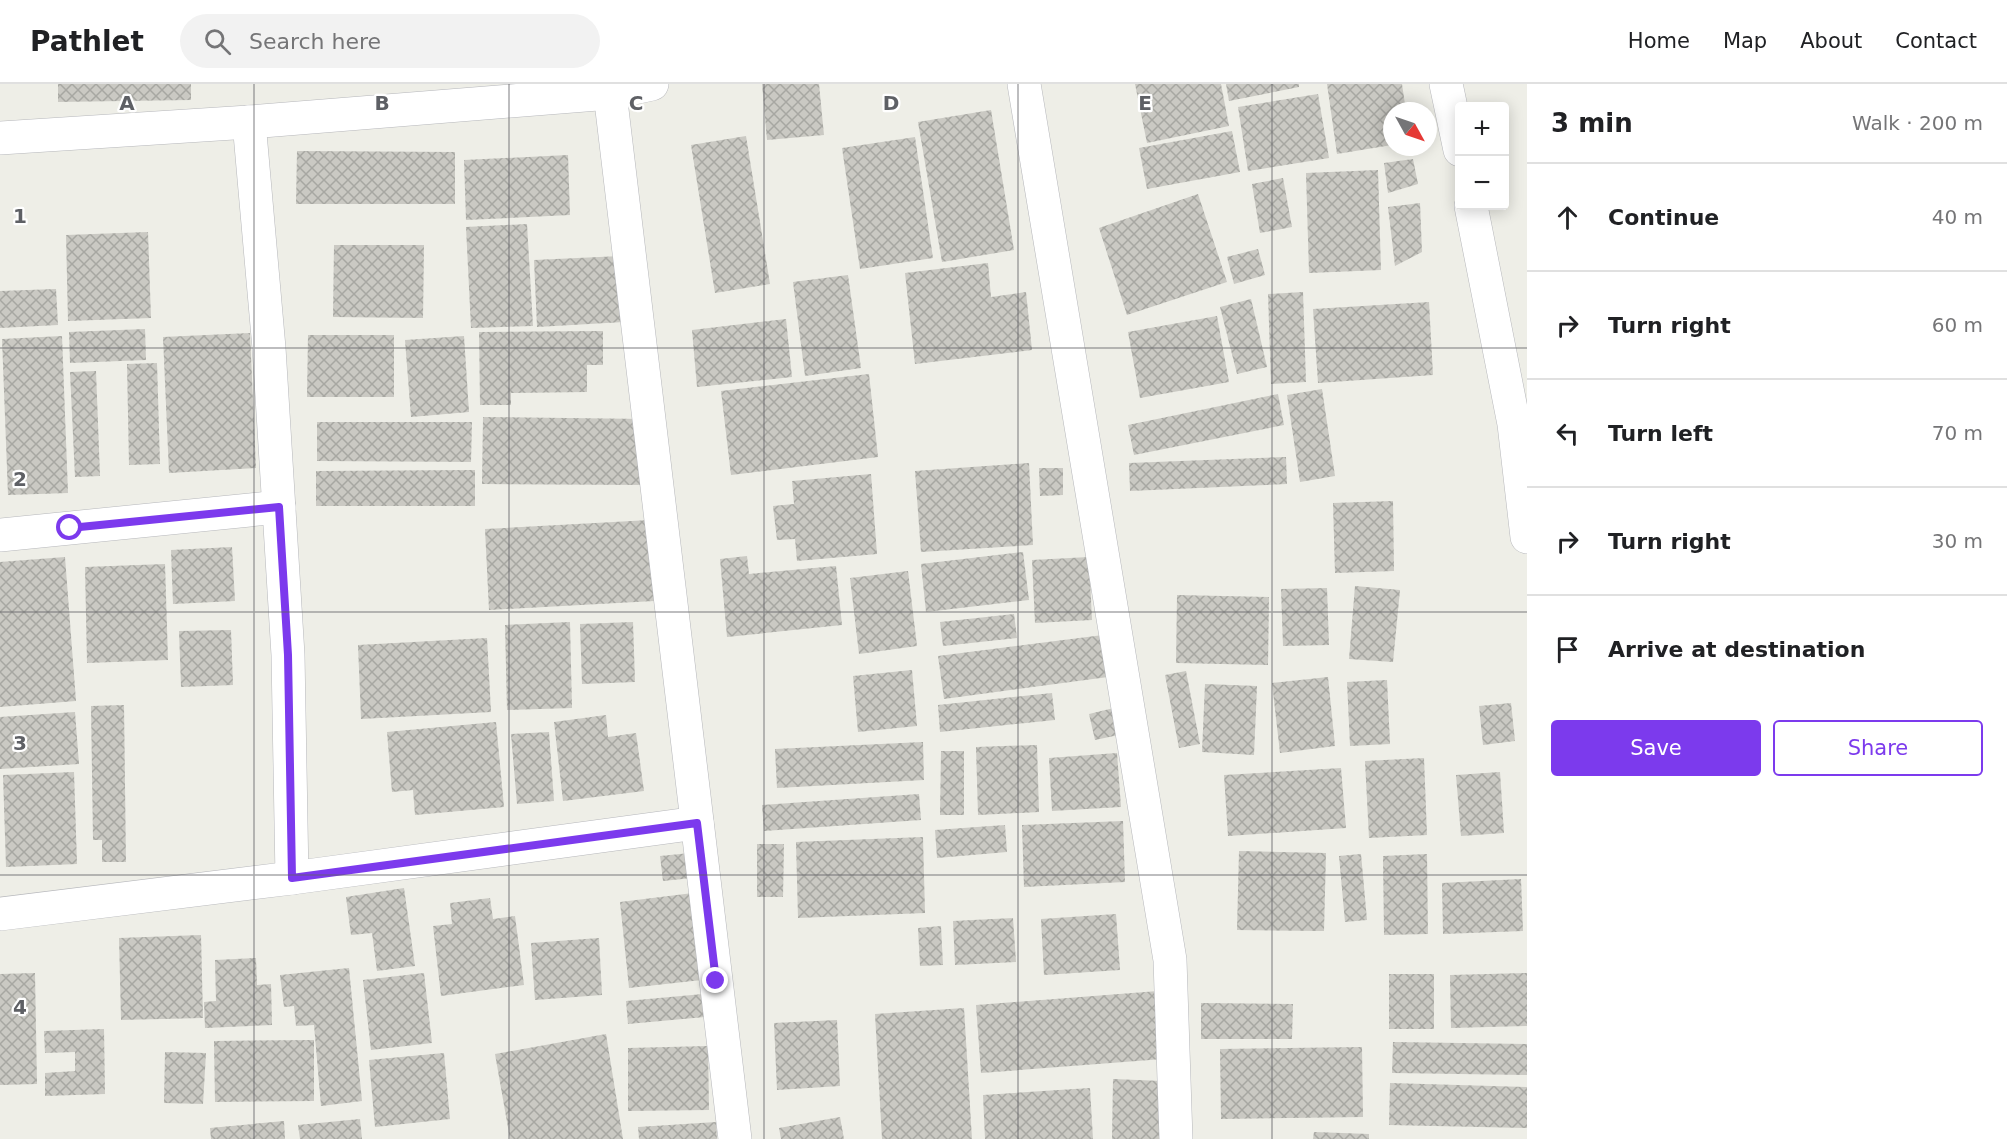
<!DOCTYPE html>
<meta charset="utf-8">
<style>
:root{--surface:#fff;--page:#f2f2f2;--text:#202124;--muted:#757577;--line:#e0e0e0;--accent:#7c3aed}
body{margin:0;font-family:"DejaVu Sans",sans-serif;background:var(--page);color:var(--text)}
.controls{position:absolute;right:18px;top:18px;display:grid;overflow:hidden;border-radius:6px;box-shadow:0 3px 15px #0003}
.controls button{width:54px;height:54px;display:grid;place-items:center;padding:0;border:0;border-bottom:2px solid var(--line);background:var(--surface);color:var(--text);font:30px sans-serif}
.compass{position:absolute;left:1383px;top:18px;width:54px;height:54px;border-radius:50%;background:var(--surface);box-shadow:0 3px 15px #0003;rotate:130deg}
.stop{position:absolute;width:18px;height:18px;margin:-14px;border:4px solid #7c3aed;border-radius:50%;background:#fff}
.stop.end{background:#7c3aed;border-color:#fff;box-shadow:0 2px 6px #0008}
.list{margin:0;padding:0;list-style:none}
h2{display:flex;justify-content:space-between;align-items:center;height:78px;margin:0;padding:0 24px;font-size:26px}
h2 small{font-size:20px;font-weight:400;color:var(--muted)}
.list li{display:grid;grid-template-columns:39px 1fr auto;gap:18px;align-items:center;box-sizing:border-box;height:108px;padding:0 24px;border-top:2px solid var(--line)}
.list b{display:block;font-size:22px;white-space:nowrap}
.list em{font-size:20px;font-style:normal;color:var(--muted)}
.actions{display:flex;gap:12px;padding:18px 24px}
.actions a{flex:1;padding:14px 0;border:2px solid var(--accent);border-radius:6px;text-align:center;font-size:21px;color:var(--accent)}
.actions .main{background:var(--accent);color:#fff}
.icon{flex:none;width:33px;height:33px;fill:none;stroke:currentColor;stroke-width:2;stroke-linecap:round;stroke-linejoin:round}
.map{position:relative;flex:none;width:1527px;height:1055px;overflow:hidden}
header{display:flex;align-items:center;gap:36px;box-sizing:border-box;height:84px;padding:0 30px;background:var(--surface);border-bottom:2px solid var(--line)}
header strong{font-size:28px}
nav{display:flex;gap:33px;margin-inline-start:auto;font-size:21px}
.search{width:420px;height:54px;background:var(--page);display:flex;align-items:center;gap:15px;box-sizing:border-box;padding:0 21px;border-radius:33px;color:var(--muted);font-size:22px}
main{display:flex}
aside{flex:1;background:var(--surface)}
.map>svg:first-child{display:block}
.building{fill:url(#building-cross-hatch)}
.lines{fill:none;stroke-linecap:round;stroke-linejoin:round}
.minor-casing{stroke:#b6b7bb;stroke-width:34}
.minor{stroke:#fff;stroke-width:33}
.route{stroke:#7c3aed;stroke-width:8}
.grid{fill:none;stroke:#5e6065;stroke-width:1.5;stroke-opacity:0.55}
.grid-label{font-size:20px;text-anchor:middle;font-weight:bold;fill:#5e6065;stroke:#fff;stroke-width:4.5;stroke-linejoin:round;paint-order:stroke}
</style>
<header>
<strong>Pathlet</strong>
<div class="search"><svg class="icon" aria-label="search" viewBox="0 0 24 24"><circle cx="10" cy="10" r="6"/><path d="M15 15l6 6"/></svg>Search here</div>
<nav><a>Home</a><a>Map</a><a>About</a><a>Contact</a></nav>
</header>
<main>
<div class="map">
<svg width="1527" height="1055" viewBox="0 0 1527 1055">
<defs>
<pattern id="building-cross-hatch" width="8" height="8" patternUnits="userSpaceOnUse" patternTransform="scale(1.5)"><rect width="8" height="8" fill="#cac9c3"/><path d="M0 0l8 8M0 8l8-8" fill="none" stroke="#a7a7a2"/></pattern>
</defs>
<rect width="100%" height="100%" fill="#eeeee7"/>
<g class="building">
<polygon points="58,0 191,0 191,16 58,18"/>
<polygon points="762,0 819,0 824,51 767,56"/>
<polygon points="1135,0 1221,0 1229,42 1147,59"/>
<polygon points="1226,0 1299,0 1299,3 1229,17"/>
<polygon points="1327,0 1402,0 1406,27 1392,27 1392,61 1337,70"/>
<polygon points="1318,10 1329,74 1248,87 1238,23"/>
<polygon points="991,26 1014,166 942,178 918,38"/>
<polygon points="1232,47 1240,88 1147,105 1139,64"/>
<polygon points="746,52 770,200 715,209 691,61"/>
<polygon points="915,53 933,174 860,185 842,64"/>
<polygon points="297,67 455,68 455,120 296,120"/>
<polygon points="568,71 570,131 466,136 464,76"/>
<polygon points="1413,75 1418,100 1388,109 1384,79"/>
<polygon points="1378,86 1381,186 1309,189 1306,89"/>
<polygon points="1283,94 1292,143 1260,149 1252,100"/>
<polygon points="1198,110 1227,198 1127,231 1099,144"/>
<polygon points="1420,119 1422,168 1395,182 1388,123"/>
<polygon points="527,140 533,242 471,244 466,143"/>
<polygon points="148,148 151,234 68,237 66,151"/>
<polygon points="334,161 424,161 423,234 333,233"/>
<polygon points="1258,165 1265,191 1234,200 1227,173"/>
<polygon points="621,172 624,238 537,243 534,176"/>
<polygon points="988,179 991,213 1026,208 1032,266 915,280 905,189"/>
<polygon points="848,191 861,284 805,292 793,198"/>
<polygon points="56,205 58,241 0,244 0,207"/>
<polygon points="1303,208 1306,298 1271,300 1268,210"/>
<polygon points="1251,215 1267,283 1237,290 1220,223"/>
<polygon points="1429,218 1433,291 1318,299 1313,225"/>
<polygon points="1217,232 1229,298 1140,314 1128,248"/>
<polygon points="786,235 792,293 697,303 692,246"/>
<polygon points="145,245 146,276 70,279 69,248"/>
<polygon points="603,247 603,281 587,281 587,308 511,309 511,321 480,321 479,248"/>
<polygon points="250,249 256,384 169,389 163,253"/>
<polygon points="308,251 394,251 394,313 307,313"/>
<polygon points="62,252 68,409 8,411 2,255"/>
<polygon points="464,252 469,328 411,333 405,256"/>
<polygon points="157,279 160,380 129,381 127,280"/>
<polygon points="96,287 100,392 75,393 70,288"/>
<polygon points="869,290 878,373 731,391 721,307"/>
<polygon points="1322,305 1335,392 1300,398 1287,311"/>
<polygon points="1278,310 1284,341 1134,371 1128,341"/>
<polygon points="483,333 646,335 645,401 482,400"/>
<polygon points="317,338 472,338 471,378 317,377"/>
<polygon points="1286,373 1287,400 1130,407 1129,379"/>
<polygon points="1029,379 1033,461 921,468 915,387"/>
<polygon points="1039,384 1063,384 1063,411 1040,412"/>
<polygon points="475,386 475,422 316,422 316,387"/>
<polygon points="871,390 877,470 797,477 795,455 777,456 773,422 794,420 792,397"/>
<polygon points="1393,417 1394,487 1335,489 1333,419"/>
<polygon points="650,436 654,517 489,526 485,445"/>
<polygon points="232,463 235,517 173,520 171,466"/>
<polygon points="1023,468 1029,516 926,528 921,480"/>
<polygon points="747,472 749,490 836,482 842,541 727,553 720,475"/>
<polygon points="65,473 76,617 0,623 0,478"/>
<polygon points="1089,473 1092,536 1035,539 1032,476"/>
<polygon points="165,480 168,576 87,579 85,483"/>
<polygon points="908,487 917,562 859,570 850,494"/>
<polygon points="1355,502 1400,506 1393,578 1349,575"/>
<polygon points="1327,504 1329,561 1283,562 1281,505"/>
<polygon points="1177,511 1269,513 1268,581 1176,579"/>
<polygon points="1014,530 1017,554 943,562 940,538"/>
<polygon points="570,538 572,624 507,626 505,541"/>
<polygon points="633,538 635,598 582,600 580,540"/>
<polygon points="231,546 233,601 181,603 179,547"/>
<polygon points="1103,551 1108,593 944,615 938,572"/>
<polygon points="487,554 491,628 361,635 358,561"/>
<polygon points="912,586 917,642 858,648 853,592"/>
<polygon points="1186,587 1200,660 1179,664 1165,591"/>
<polygon points="1328,593 1335,662 1280,669 1272,599"/>
<polygon points="1387,596 1390,660 1350,662 1347,598"/>
<polygon points="1205,600 1257,602 1254,671 1202,668"/>
<polygon points="1052,609 1055,636 940,648 938,621"/>
<polygon points="1511,619 1515,657 1483,661 1479,622"/>
<polygon points="124,621 126,778 102,778 102,756 93,756 91,622"/>
<polygon points="1122,622 1128,649 1095,656 1089,630"/>
<polygon points="75,628 79,680 0,685 0,633"/>
<polygon points="606,631 608,653 636,649 644,707 563,717 554,638"/>
<polygon points="496,638 504,723 415,731 413,706 392,708 387,648"/>
<polygon points="549,648 554,717 517,720 511,650"/>
<polygon points="923,658 924,696 777,704 775,665"/>
<polygon points="1037,661 1039,728 978,731 976,663"/>
<polygon points="941,667 964,667 964,731 940,731"/>
<polygon points="1117,669 1121,723 1052,727 1049,674"/>
<polygon points="1424,674 1427,751 1369,754 1365,677"/>
<polygon points="1341,684 1346,744 1228,752 1224,691"/>
<polygon points="74,688 77,780 6,783 3,691"/>
<polygon points="1500,688 1504,749 1461,752 1456,691"/>
<polygon points="919,710 921,736 764,747 762,721"/>
<polygon points="1123,737 1125,798 1024,803 1022,741"/>
<polygon points="1005,741 1007,768 937,774 935,746"/>
<polygon points="923,753 925,829 798,834 796,758"/>
<polygon points="757,760 784,760 783,813 757,813"/>
<polygon points="1239,767 1326,769 1324,847 1237,846"/>
<polygon points="690,769 692,794 663,797 660,772"/>
<polygon points="1361,770 1367,836 1345,838 1339,772"/>
<polygon points="1427,770 1428,850 1384,851 1383,772"/>
<polygon points="1521,795 1523,847 1443,850 1442,799"/>
<polygon points="404,804 415,882 377,887 372,849 351,851 346,813"/>
<polygon points="693,809 702,896 629,904 620,818"/>
<polygon points="490,814 493,835 515,832 524,901 441,912 433,842 452,840 450,819"/>
<polygon points="1116,830 1120,886 1044,891 1041,835"/>
<polygon points="1013,834 1016,878 955,881 953,837"/>
<polygon points="941,842 943,881 920,882 918,844"/>
<polygon points="201,851 203,934 121,936 119,854"/>
<polygon points="599,854 602,911 535,916 531,859"/>
<polygon points="256,874 257,901 271,900 272,941 205,944 204,918 216,917 215,876"/>
<polygon points="349,884 362,1017 321,1022 314,941 296,942 294,922 284,923 280,891"/>
<polygon points="35,889 37,1000 0,1001 0,890"/>
<polygon points="424,889 432,959 371,966 363,896"/>
<polygon points="1527,889 1527,942 1451,944 1450,891"/>
<rect x="1389" y="890" width="45" height="55"/>
<polygon points="1158,907 1163,975 981,989 976,921"/>
<polygon points="703,910 705,933 628,940 626,917"/>
<polygon points="1201,919 1293,920 1292,955 1201,955"/>
<polygon points="964,924 972,1055 882,1055 875,930"/>
<polygon points="837,936 840,1002 777,1006 774,939"/>
<polygon points="104,945 105,1010 45,1012 45,989 75,987 75,968 45,969 44,947"/>
<polygon points="606,950 623,1055 510,1055 495,970"/>
<polygon points="314,956 314,1017 215,1018 214,957"/>
<polygon points="1393,958 1527,960 1527,991 1392,989"/>
<polygon points="708,962 709,1026 628,1027 628,964"/>
<polygon points="1362,963 1363,1033 1221,1035 1220,965"/>
<polygon points="165,968 206,969 203,1020 164,1019"/>
<polygon points="444,969 450,1035 375,1043 369,976"/>
<polygon points="1113,995 1162,997 1161,1055 1112,1055"/>
<polygon points="1390,999 1527,1003 1527,1044 1389,1041"/>
<polygon points="1090,1004 1093,1055 985,1055 983,1011"/>
<polygon points="840,1033 844,1055 781,1055 779,1044"/>
<polygon points="360,1035 362,1055 300,1055 298,1041"/>
<polygon points="284,1037 285,1055 211,1055 210,1044"/>
<polygon points="716,1038 717,1055 639,1055 638,1043"/>
<polygon points="1314,1048 1369,1050 1369,1055 1313,1055"/>
</g>
<g class="lines">
<g class="minor-casing">
<g id="minor">
<polyline points="613,0 610,9 735,1055"/>
<polyline points="1024,0 1170,876 1176,1055"/>
<polyline points="1446,0 1460,66"/>
<polyline points="249,38 269,264 288,571 292,794"/>
<polyline points="0,54 249,38 610,9 652,0"/>
<polyline points="1471,122 1514,340 1527,453"/>
<polyline points="0,451 279,423"/>
<polyline points="0,830 292,794 697,739"/>
</g>
</g>
<use href="#minor" class="minor"/>
</g>
<g class="lines">
<polyline class="route" points="70,444 279,423 288,571 292,794 697,739 716,897"/>
</g>
<path class="grid" d="M254 0V1055M509 0V1055M764 0V1055M1018 0V1055M1272 0V1055M0 264H1527M0 528H1527M0 791H1527"/>
<g class="grid-label">
<text x="127" y="26">A</text>
<text x="382" y="26">B</text>
<text x="636" y="26">C</text>
<text x="891" y="26">D</text>
<text x="1145" y="26">E</text>
<text x="20" y="139">1</text>
<text x="20" y="402">2</text>
<text x="20" y="666">3</text>
<text x="20" y="930">4</text>
</g>
</svg>
<div class="controls">
<button>+</button>
<button>−</button>
</div>
<svg class="compass" viewBox="-18 -18 36 36"><path d="M0-13l5 13h-10z" fill="#e53935"/><path d="M0 13l5-13h-10z" fill="#757577"/></svg>
<div class="stop" style="left:70px;top:444px"></div>
<div class="stop end" style="left:716px;top:897px"></div>
</div>
<aside>
<h2>3 min<small>Walk · 200 m</small></h2>
<ul class="list">
<li><svg class="icon" aria-label="ahead" viewBox="0 0 24 24"><path d="M12 20V5M6 11l6-6 6 6"/></svg><div><b>Continue</b></div><em>40 m</em></li>
<li><svg class="icon" aria-label="right" viewBox="0 0 24 24"><path d="M7 20v-9h11M14 6l5 5-5 5"/></svg><div><b>Turn right</b></div><em>60 m</em></li>
<li><svg class="icon" aria-label="left" viewBox="0 0 24 24"><path d="M17 20v-9H6M10 6l-5 5 5 5"/></svg><div><b>Turn left</b></div><em>70 m</em></li>
<li><svg class="icon" aria-label="right" viewBox="0 0 24 24"><path d="M7 20v-9h11M14 6l5 5-5 5"/></svg><div><b>Turn right</b></div><em>30 m</em></li>
<li><svg class="icon" aria-label="arrive" viewBox="0 0 24 24"><path d="M6 21V4h12l-3 4 3 4H6"/></svg><div><b>Arrive at destination</b></div></li>
</ul>
<div class="actions"><a class="main">Save</a><a>Share</a></div>
</aside>
</main>
